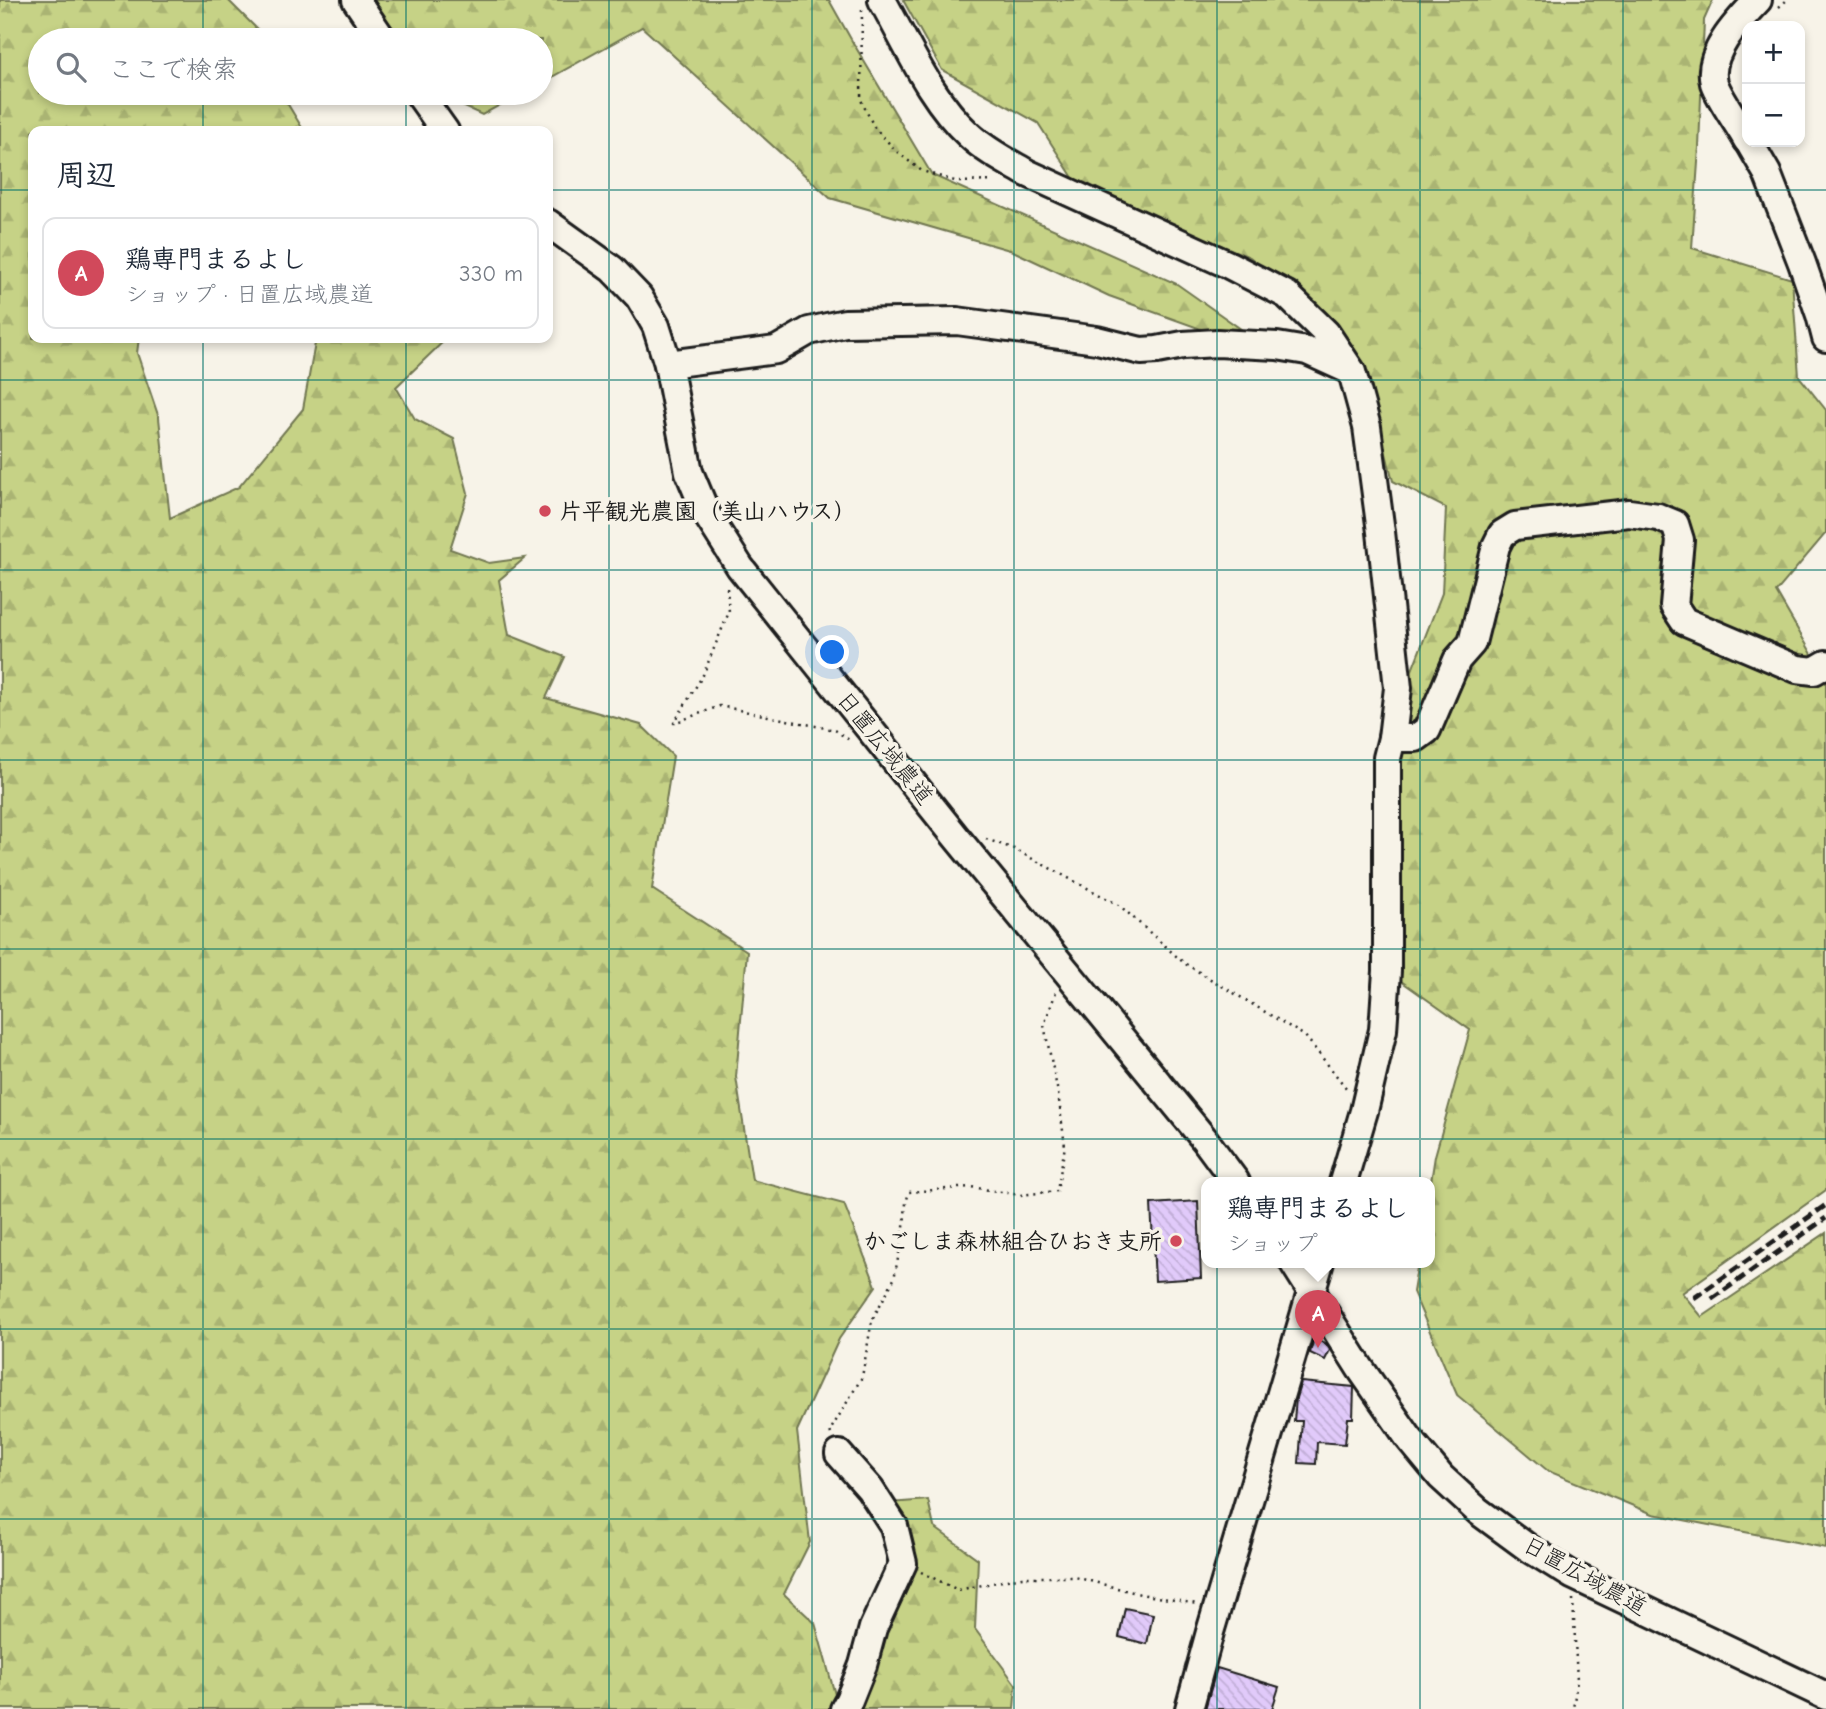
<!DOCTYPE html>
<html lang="ja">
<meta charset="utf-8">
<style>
:root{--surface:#fff;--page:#f2f2f3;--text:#1f2937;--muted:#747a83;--line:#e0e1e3;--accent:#d1495b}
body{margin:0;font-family:"Comic Neue","Klee One",sans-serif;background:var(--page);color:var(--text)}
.controls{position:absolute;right:21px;top:21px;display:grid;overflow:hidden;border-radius:14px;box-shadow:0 4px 10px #0003}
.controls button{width:63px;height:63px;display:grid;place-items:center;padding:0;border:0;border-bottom:2px solid var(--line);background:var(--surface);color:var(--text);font:35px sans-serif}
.you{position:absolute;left:833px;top:653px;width:24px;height:24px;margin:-18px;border:5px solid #fff;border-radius:50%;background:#1a73e8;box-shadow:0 0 0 10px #1a73e833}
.badge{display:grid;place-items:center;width:46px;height:46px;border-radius:50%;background:var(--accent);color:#fff;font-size:23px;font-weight:700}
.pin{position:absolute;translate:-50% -58px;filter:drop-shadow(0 2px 4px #0008)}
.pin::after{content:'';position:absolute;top:37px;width:24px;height:21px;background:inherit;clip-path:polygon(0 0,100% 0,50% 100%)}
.popup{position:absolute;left:1201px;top:1177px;width:234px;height:91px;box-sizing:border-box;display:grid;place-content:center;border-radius:14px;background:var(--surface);filter:drop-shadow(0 2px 5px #0005);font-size:23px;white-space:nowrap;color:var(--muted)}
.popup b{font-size:26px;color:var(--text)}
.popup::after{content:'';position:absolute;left:50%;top:100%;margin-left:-14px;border:14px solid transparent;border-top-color:var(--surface)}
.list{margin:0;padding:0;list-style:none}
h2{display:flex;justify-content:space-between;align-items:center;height:91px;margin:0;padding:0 28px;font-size:30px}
h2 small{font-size:23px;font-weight:400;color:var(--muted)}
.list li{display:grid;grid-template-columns:46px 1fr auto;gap:21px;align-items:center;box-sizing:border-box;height:112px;margin:0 14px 14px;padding:0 14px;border:2px solid var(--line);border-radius:14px}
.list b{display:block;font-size:26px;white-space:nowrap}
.list p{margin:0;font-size:23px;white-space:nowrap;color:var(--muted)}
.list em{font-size:23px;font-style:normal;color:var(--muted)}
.icon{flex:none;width:38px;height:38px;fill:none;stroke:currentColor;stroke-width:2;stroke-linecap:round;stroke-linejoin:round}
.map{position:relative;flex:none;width:1826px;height:1709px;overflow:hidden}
.search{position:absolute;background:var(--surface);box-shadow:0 4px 10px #0003;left:28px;top:28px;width:525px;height:77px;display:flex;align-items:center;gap:18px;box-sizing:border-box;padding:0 24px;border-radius:38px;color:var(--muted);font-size:26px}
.panel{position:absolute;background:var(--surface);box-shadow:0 4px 10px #0003;left:28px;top:126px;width:525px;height:217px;border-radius:14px}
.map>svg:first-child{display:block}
.forest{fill:url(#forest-firs);stroke:#717751;stroke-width:2}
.building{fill:url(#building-back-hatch);stroke:#1c1c1c;stroke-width:2}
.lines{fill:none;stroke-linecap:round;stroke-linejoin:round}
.minor-casing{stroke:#1c1c1c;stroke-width:32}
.path{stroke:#1c1c1c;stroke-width:2.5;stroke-dasharray:2 5;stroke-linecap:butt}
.minor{stroke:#f7f3e8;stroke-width:26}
.rail{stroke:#1c1c1c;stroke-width:5;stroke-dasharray:10 5;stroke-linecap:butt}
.grid{fill:none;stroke:#0f766e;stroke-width:2;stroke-opacity:0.55}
.poi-dot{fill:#d1495b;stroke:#f7f3e8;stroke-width:2.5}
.labels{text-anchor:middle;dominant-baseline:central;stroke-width:7;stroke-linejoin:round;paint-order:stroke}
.poi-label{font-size:23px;font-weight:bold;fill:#1c1c1c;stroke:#f7f3e8;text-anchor:start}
.street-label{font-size:23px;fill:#1c1c1c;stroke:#f7f3e8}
</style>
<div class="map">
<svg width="1826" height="1709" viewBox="0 0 1826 1709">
<defs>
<pattern id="forest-firs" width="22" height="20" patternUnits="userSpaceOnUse" patternTransform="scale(1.75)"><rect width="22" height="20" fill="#c6d286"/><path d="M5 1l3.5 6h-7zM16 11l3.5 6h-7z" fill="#aab473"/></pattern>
<pattern id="building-back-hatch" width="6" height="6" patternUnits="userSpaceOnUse" patternTransform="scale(1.75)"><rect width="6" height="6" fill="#e1cafa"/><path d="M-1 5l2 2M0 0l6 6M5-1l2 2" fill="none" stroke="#c0add6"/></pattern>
</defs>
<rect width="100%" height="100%" fill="#f7f3e8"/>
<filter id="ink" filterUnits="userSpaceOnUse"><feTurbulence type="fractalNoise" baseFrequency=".0143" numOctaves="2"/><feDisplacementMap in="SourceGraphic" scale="14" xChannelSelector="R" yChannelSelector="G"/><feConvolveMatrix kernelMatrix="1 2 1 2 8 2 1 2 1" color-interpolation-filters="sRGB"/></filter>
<g filter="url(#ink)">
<g class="forest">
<polygon points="0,0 228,0 265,37 265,40 40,40 40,93 281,93 304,131 33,131 33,338 139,338 137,353 159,418 170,518 239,487 303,409 316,338 447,338 396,387 415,419 454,439 468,493 450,549 489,563 525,558 499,580 509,635 565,657 546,698 641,725 673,756 652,889 747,951 736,1077 752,1180 844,1204 876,1286 839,1339 797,1431 810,1542 784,1594 815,1623 836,1698 896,1567 890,1503 928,1500 934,1527 978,1559 975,1629 1016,1685 1014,1709 0,1709"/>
<polygon points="373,0 829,0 852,41 932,175 1177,284 1282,358 1109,296 1013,251 830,198 642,27 541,83 541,40 401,40"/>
<polygon points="903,0 1713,0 1704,20 1699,148 1692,248 1792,279 1799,376 1826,410 1826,533 1776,592 1820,668 1826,667 1826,1190 1682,1293 1702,1317 1826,1233 1826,1548 1653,1514 1548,1471 1457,1395 1413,1292 1418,1262 1430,1262 1430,1188 1435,1156 1470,1030 1401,981 1402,696 1442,593 1446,508 1393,481 1371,394 1329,325 1250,257 1079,187 1038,123 942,70"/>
<polygon points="438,93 522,93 482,115 440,96"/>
</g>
<g class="building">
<polygon points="1198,1201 1201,1278 1155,1281 1151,1204"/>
<polygon points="1314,1338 1326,1344 1330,1350 1325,1360 1310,1353"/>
<polygon points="1301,1382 1354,1387 1353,1418 1348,1418 1345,1444 1317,1442 1316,1464 1299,1463 1302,1421 1294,1421 1296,1398"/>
<polygon points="1125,1608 1153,1614 1147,1644 1119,1637"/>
<polygon points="1217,1668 1279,1687 1272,1709 1205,1709"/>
</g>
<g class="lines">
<g class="minor-casing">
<g id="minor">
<polyline points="356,0 383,40"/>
<path d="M882 0C908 46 930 99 969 135 986 151 1008 162 1027 173L1229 265 1287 295 1326 333 1352 372 1367 427 1381 532 1398 688 1392 738 1387 758V971L1383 1030 1364 1111 1343 1182"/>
<polyline points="418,93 445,131"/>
<path d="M1747 140C1739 125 1719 98 1714 83 1706 53 1739 20 1758 0"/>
<polyline points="1749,142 1767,173 1802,263 1820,315 1826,338"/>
<polyline points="548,223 612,269 639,297 656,326 668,364 689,472 707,515 740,567 956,837 1205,1140 1236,1182"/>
<polyline points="668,364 776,350 809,331 845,323 957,321 1097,340 1141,351 1157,350 1183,345 1217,343 1277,346 1307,351 1351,371"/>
<polyline points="1392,738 1416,738 1427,730 1457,660 1472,643 1496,546 1502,534 1515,526 1629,513 1658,517 1675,524 1680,540 1674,606 1684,621 1797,669 1814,671 1826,664"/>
<polyline points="1293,1262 1360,1368 1408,1437 1441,1477 1478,1511 1527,1547 1572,1575 1826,1696"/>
<polyline points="839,1454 870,1489 894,1526 903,1563 873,1628 863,1665 849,1700 844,1709"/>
<polyline points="1189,1709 1210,1632 1320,1262"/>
</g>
</g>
<g class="path">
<polyline points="1779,7 1787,0"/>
<polyline points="862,10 861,100 874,127 898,153 922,171 958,182 994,181"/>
<polyline points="727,588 729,612 703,675 674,723 720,706 835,730 852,742"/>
<polyline points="986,839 1014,849 1119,905 1184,963 1305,1036 1347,1089"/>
<polyline points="831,1434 830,1431 862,1377 872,1320 894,1279 904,1227 906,1203 909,1192 971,1187 1020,1195 1057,1191 1065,1146 1058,1093 1044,1025 1056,992"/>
<polyline points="921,1572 958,1590 1022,1577 1075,1577 1140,1594 1197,1604"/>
<polyline points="1573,1599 1577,1681 1573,1709"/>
</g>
<use href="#minor" class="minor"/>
<g class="rail">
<polyline points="1694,1298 1826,1205"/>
<polyline points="1712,1299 1826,1218"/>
</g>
</g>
</g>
<path class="grid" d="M203 0V40M406 0V40M609 0V1709M812 0V1709M1014 0V1709M1217 0V1709M1420 0V1709M1623 0V1709M203 93V131M406 93V131M0 190H33M548 190H1826M203 338V1709M406 338V1709M0 380H1826M0 570H1826M0 760H1826M0 949H1826M0 1139H1826M0 1329H1826M0 1519H1826"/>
<g class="poi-dot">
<circle cx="545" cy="511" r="7"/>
<circle cx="1176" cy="1241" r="7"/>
</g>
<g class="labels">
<g class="poi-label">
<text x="559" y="511">片平観光農園（美山ハウス）</text>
<text x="1162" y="1241" text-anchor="end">かごしま森林組合ひおき支所</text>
</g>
<g class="street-label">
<text transform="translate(885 748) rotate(51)">日置広域農道</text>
<text transform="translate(1585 1576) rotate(29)">日置広域農道</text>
</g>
</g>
</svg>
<div class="controls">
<button>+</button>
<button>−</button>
</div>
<div class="you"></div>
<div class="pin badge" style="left:1318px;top:1348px">A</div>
<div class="popup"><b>鶏専門まるよし</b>ショップ</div>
<div class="search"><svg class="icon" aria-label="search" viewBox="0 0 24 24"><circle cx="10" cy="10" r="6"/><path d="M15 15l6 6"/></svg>ここで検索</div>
<section class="panel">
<h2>周辺<small></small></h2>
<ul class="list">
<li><span class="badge">A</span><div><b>鶏専門まるよし</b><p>ショップ · 日置広域農道</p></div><em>330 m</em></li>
</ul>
</section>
</div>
